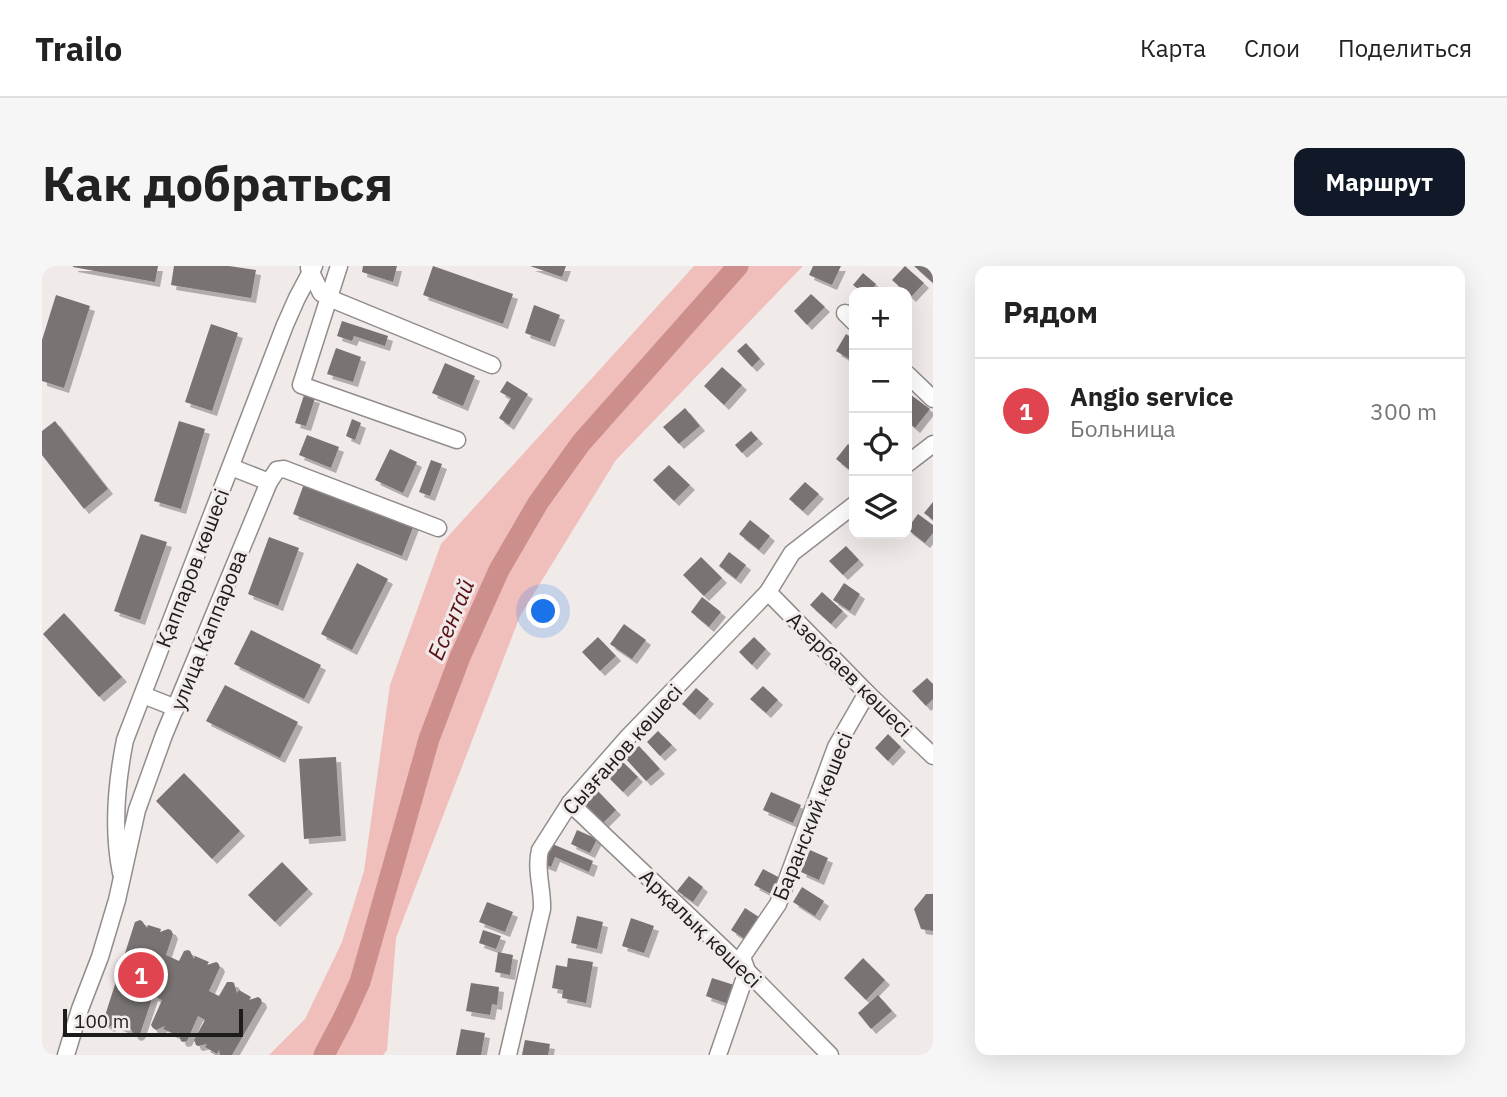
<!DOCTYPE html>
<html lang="ru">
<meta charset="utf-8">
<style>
:root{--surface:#fff;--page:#f6f6f6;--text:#222;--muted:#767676;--line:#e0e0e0;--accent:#111827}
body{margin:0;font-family:"IBM Plex Sans",sans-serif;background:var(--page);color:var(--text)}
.controls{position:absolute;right:21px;top:21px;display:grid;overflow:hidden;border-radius:14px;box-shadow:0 7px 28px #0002}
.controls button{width:63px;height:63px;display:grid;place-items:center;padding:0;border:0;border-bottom:2px solid var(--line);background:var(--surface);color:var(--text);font:35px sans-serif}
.scale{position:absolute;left:21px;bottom:18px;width:180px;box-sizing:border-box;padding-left:7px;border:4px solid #1e1b1b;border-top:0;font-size:19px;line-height:24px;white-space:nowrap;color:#1e1b1b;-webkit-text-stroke:5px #f0eae9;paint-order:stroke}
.you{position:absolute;left:502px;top:346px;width:24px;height:24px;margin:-18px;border:5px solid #fff;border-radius:50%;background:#1a73e8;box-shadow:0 0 0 10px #1a73e833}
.badge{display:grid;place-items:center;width:46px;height:46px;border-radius:50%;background:var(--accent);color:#fff;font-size:23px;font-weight:700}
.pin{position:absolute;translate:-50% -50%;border:4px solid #fff;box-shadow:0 2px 7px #0006}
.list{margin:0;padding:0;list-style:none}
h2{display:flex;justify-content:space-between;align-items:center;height:91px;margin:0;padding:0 28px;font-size:30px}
h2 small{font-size:23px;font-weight:400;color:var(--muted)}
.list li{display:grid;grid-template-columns:46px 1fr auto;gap:21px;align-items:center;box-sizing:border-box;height:105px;padding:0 28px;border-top:2px solid var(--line)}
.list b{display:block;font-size:26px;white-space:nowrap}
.list p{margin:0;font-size:23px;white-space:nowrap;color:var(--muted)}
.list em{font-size:23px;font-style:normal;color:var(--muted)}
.icon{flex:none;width:38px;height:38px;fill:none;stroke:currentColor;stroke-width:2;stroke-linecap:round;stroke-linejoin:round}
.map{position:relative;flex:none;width:891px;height:789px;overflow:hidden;border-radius:14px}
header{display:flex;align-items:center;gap:42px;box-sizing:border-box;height:98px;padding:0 35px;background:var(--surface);border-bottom:2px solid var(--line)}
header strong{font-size:33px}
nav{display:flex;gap:38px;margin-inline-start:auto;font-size:24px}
.intro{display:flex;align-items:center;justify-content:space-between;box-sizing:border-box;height:168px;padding:0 42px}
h1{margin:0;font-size:49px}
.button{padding:18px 32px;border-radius:14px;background:var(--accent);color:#fff;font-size:24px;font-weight:700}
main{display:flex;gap:42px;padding:0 42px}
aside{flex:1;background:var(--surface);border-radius:14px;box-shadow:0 7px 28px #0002}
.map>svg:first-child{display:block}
.green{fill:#f0bfbc}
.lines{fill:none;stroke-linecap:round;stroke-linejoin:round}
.river{stroke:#cc8f8b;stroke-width:21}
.building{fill:#797373;filter:url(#shadow)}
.minor-casing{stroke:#928d8c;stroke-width:19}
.minor{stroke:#fff;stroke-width:16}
.labels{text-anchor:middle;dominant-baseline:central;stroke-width:6;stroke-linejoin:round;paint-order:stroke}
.street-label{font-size:21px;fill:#1e1b1b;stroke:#f0eae9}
.water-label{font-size:23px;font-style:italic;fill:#5a1015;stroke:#f0eae9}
</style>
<header>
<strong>Trailo</strong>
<nav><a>Карта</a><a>Слои</a><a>Поделиться</a></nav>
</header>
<div class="intro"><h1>Как добраться</h1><a class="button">Маршрут</a></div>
<main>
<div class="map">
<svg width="891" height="789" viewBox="0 0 891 789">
<defs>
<filter id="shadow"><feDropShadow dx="5" dy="5" stdDeviation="0" flood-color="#0004"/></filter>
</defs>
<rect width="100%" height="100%" fill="#f0eae9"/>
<polygon class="green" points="652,0 761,0 574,194 478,350 354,672 345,784 341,789 227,789 263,753 300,676 322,605 348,419 399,278"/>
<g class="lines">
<polyline class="river" points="282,789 302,751 318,716 387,473 418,391 457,304 496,237 539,177 696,0"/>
</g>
<g class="building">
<polygon points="31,0 116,0 113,16 31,1"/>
<polygon points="132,0 187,0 214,4 209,32 129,19"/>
<polygon points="321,0 355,0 351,16 320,6"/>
<polygon points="391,0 471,28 461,58 381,29"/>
<polygon points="488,0 524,0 520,11"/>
<polygon points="771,0 799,0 790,19 767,9"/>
<polygon points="863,0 882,17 869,31 850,14"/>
<polygon points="872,0 891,0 891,17"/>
<polygon points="821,7 834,18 828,26 820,26 811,19"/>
<polygon points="769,28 783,41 765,59 752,45"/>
<polygon points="14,29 48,40 22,122 0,115 0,74"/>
<polygon points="492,39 518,49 508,76 483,67"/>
<polygon points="300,55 346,70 343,80 312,70 310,75 295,70"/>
<polygon points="169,58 196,67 170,145 143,136"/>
<polygon points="804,68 812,73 812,88 809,94 794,85"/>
<polygon points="704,77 718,93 710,101 695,85"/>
<polygon points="294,82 319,91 311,116 285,108"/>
<polygon points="403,97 433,110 421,140 390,127"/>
<polygon points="680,101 700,119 682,139 662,120"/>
<polygon points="465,115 486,128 467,159 457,152 469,132 458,126"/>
<polygon points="262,129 273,132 264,160 253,157"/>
<polygon points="869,129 888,143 873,162 865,155 865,135"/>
<polygon points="643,142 658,160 637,178 621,161"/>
<polygon points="310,153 319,157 313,174 304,170"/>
<polygon points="13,155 66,223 42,243 0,189 0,165"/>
<polygon points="137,155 163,163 139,243 112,235"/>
<polygon points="709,165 716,173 700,187 693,179"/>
<polygon points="265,169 297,181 289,202 257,189"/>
<polygon points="806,178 812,183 812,204 810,206 794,193"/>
<polygon points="348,183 375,196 361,227 333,214"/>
<polygon points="389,194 400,198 388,230 377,226"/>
<polygon points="627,199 648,219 632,235 611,214"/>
<polygon points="263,215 373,256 360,290 251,248"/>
<polygon points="763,216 777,228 761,245 747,233"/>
<polygon points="891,236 891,254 882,247"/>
<polygon points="876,248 891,259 891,267 883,277 865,263"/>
<polygon points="708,254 728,270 717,284 697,268"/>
<polygon points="99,268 125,276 98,354 72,345"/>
<polygon points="227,271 257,282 236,340 206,328"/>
<polygon points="804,280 817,294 801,309 787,295"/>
<polygon points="687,286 704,299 694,313 677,300"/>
<polygon points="659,291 680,312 662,330 641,309"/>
<polygon points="315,297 346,313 310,384 279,368"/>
<polygon points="802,317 818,328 808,345 791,334"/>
<polygon points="780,326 801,345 789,358 768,339"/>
<polygon points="660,331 679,346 667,361 649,346"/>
<polygon points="22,347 80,411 57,431 1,368"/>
<polygon points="582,358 604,374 590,393 568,378"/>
<polygon points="209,364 279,399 262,433 192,398"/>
<polygon points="556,371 574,390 558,405 540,386"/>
<polygon points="712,371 724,383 710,399 697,386"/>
<polygon points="885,412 891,418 891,433 884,440 870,425"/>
<polygon points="183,419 256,456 238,492 164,455"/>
<polygon points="721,420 736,434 724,447 708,433"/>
<polygon points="654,422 667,433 653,449 640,438"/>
<polygon points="616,465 630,479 618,490 605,476"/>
<polygon points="846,468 859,481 846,495 833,482"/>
<polygon points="597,480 618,503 604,515 583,492"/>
<polygon points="294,491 299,570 262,573 257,493"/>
<polygon points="581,496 596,511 581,526 566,511"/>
<polygon points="142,507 198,565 170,593 114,535"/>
<polygon points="551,520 574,544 561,557 538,533"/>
<polygon points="729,526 759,539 751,557 721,544"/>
<polygon points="535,564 555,573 548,587 529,578"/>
<polygon points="508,577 551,595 547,606 513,591 509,601 499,597"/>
<polygon points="768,584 786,592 777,614 759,606"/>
<polygon points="240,596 266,623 233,656 206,629"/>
<polygon points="721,603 740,613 731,629 712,619"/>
<polygon points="647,610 661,621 651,636 635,625"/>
<polygon points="760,621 782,635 773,650 751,636"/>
<polygon points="884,628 891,628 891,665 879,663 872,643"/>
<polygon points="445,636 471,646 463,666 437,656"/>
<polygon points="703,642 720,653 706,675 689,664"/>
<polygon points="535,650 561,656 555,683 529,677"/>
<polygon points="589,652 612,660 602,687 580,680"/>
<polygon points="98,654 100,655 105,662 106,659 119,663 118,666 126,663 129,664 131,668 124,689 137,695 142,685 146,684 148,685 152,693 153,690 167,696 165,699 174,696 176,697 178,701 167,725 177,730 185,716 190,716 192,717 195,727 197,724 209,731 207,734 216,731 219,733 220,737 190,789 178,789 177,784 175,788 163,781 165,778 156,780 154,779 152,774 163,754 156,750 145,775 141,776 139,775 136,766 135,769 121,763 123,760 114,764 111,762 109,759 120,734 111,730 98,768 95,770 92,769 87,760 86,764 74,759 75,756 67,761 61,756 93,656"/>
<polygon points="441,664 459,670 454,683 437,677"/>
<polygon points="456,686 471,689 468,709 453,706"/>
<polygon points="526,692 551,696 544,737 520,732 521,724 510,722 514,699 525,701"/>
<polygon points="821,692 843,714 824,734 802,712"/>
<polygon points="670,712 692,719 686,738 664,730"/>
<polygon points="429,717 457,721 455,739 450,738 448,749 424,745"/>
<polygon points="836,729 850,745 829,763 816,747"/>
<polygon points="419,763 443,767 439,789 414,789"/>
<polygon points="483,774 508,778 506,789 480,789"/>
</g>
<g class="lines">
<g class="minor-casing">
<g id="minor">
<polyline points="297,0 259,119 415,174"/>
<polyline points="267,2 279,27 287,32 450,99"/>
<polyline points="803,47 812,56"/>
<polyline points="865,108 891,133"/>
<polyline points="865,198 891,178"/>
<polyline points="189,201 227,216"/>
<polyline points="726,326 825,427 891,490"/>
<polyline points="101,429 134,442"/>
<polyline points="528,537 705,705 788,789"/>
<path d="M79 607C70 563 74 519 83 474L243 59 255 32 272 0"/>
<polyline points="24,789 38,743 58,691 75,634 95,544 122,469 227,216 235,204 242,203 396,262"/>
<path d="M466 789 500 643C501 624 493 603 498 584L528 537 586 471 726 326 750 287 812 239"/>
<polyline points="676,789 705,705 700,691 736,638 794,481 825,427"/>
</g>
</g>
<use href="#minor" class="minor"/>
</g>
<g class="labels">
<g class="street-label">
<text transform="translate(150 302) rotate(-69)">Қаппаров көшесі</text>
<text transform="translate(166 364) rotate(-68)">улица Каппарова</text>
<text transform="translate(808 408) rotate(45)">Азербаев көшесі</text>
<text transform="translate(580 483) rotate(-48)">Сызғанов көшесі</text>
<text transform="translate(770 550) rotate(-68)">Баранский көшесі</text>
<text transform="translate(659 662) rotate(44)">Арқалық көшесі</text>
</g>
<g class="water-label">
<text transform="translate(408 353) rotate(-67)">Есентай</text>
</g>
</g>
</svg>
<div class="controls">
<button>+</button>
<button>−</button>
<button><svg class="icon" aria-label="locate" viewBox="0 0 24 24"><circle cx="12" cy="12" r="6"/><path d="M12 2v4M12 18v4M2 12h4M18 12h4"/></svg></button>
<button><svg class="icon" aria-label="layers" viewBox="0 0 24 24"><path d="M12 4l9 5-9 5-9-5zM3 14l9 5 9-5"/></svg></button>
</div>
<div class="scale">100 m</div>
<div class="you"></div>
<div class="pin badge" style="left:99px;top:709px;background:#e0444e">1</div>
</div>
<aside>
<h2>Рядом<small></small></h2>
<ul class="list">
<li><span class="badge" style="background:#e0444e">1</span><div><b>Angio service</b><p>Больница</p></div><em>300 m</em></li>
</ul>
</aside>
</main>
